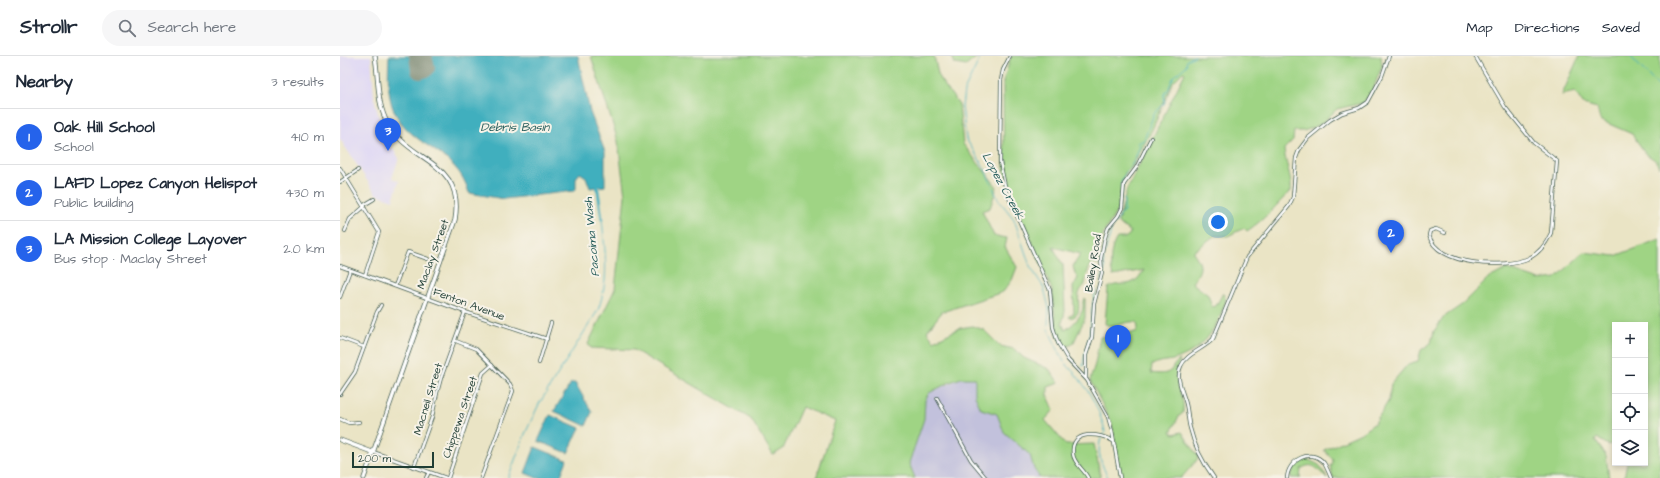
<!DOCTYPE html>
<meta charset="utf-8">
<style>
:root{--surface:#fff;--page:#f6f6f7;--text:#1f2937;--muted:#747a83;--line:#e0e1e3;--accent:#2563eb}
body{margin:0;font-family:"Architects Daughter",sans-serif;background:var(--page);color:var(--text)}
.controls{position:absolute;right:12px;bottom:12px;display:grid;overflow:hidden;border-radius:0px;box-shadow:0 2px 6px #0003}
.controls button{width:36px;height:36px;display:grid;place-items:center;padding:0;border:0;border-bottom:1px solid var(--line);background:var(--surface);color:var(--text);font:20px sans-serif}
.scale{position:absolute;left:12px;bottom:10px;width:82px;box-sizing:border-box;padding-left:4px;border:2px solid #1f3d34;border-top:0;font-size:11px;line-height:14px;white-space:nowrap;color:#1f3d34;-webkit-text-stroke:3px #f7f3e8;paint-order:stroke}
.you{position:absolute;left:878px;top:166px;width:14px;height:14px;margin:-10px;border:3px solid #fff;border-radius:50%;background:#1a73e8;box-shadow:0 0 0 6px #1a73e833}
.badge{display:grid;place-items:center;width:26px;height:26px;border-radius:50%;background:var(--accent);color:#fff;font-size:13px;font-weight:700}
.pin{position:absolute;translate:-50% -33px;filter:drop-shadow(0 1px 2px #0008)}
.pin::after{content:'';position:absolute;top:21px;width:14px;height:12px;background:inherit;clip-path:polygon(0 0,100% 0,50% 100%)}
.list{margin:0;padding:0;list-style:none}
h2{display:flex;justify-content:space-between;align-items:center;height:52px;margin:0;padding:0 16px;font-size:17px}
h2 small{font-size:13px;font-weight:400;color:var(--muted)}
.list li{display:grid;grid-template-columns:26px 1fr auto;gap:12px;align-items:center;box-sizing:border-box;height:56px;padding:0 16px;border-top:1px solid var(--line)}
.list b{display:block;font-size:15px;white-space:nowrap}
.list p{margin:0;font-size:13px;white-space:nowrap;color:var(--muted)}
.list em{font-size:13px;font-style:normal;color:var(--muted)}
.icon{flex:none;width:22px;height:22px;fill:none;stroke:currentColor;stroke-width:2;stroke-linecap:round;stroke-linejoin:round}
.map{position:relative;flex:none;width:1320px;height:422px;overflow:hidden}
header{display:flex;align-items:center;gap:24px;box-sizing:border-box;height:56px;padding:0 20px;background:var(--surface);border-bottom:1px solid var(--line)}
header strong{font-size:19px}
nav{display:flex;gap:22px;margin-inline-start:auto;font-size:14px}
.search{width:280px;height:36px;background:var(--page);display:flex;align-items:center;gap:10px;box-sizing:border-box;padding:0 14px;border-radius:22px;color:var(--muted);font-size:15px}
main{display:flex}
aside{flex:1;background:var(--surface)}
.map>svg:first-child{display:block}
.built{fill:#ddd5f6}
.industrial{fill:#c2c1dc}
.green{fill:#9fd484;stroke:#5f885c}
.water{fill:#41afbe;stroke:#307679}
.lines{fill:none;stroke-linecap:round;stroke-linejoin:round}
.stream{stroke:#41afbe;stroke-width:1}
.canal{stroke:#41afbe;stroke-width:3}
.runway{stroke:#84907c;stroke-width:18}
.minor-casing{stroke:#3d564a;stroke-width:4}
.tertiary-casing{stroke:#3d564a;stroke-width:5}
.minor{stroke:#fff;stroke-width:2.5}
.tertiary{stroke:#fff;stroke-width:3.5}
.labels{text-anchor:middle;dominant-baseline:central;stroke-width:4;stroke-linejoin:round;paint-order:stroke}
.street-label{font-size:11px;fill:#1f3d34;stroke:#f7f3e8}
.water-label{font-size:12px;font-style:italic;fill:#295f5d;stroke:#f7f3e8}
</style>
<header>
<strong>Strollr</strong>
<div class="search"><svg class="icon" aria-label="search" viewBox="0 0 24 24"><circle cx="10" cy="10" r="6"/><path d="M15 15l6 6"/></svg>Search here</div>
<nav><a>Map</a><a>Directions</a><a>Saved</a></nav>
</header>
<main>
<aside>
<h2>Nearby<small>3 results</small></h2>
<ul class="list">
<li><span class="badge">1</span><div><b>Oak Hill School</b><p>School</p></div><em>410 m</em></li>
<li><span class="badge">2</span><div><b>LAFD Lopez Canyon Helispot</b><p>Public building</p></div><em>430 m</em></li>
<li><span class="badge">3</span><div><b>LA Mission College Layover</b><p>Bus stop · Maclay Street</p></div><em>2.0 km</em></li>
</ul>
</aside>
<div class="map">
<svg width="1320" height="422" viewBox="0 0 1320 422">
<rect width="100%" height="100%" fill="#f7f3e8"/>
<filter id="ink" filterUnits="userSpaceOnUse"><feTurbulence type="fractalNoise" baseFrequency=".025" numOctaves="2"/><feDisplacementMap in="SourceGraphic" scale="8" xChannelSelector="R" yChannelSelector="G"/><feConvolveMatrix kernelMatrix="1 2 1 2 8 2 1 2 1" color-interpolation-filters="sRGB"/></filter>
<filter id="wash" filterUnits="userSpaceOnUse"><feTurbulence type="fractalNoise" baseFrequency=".012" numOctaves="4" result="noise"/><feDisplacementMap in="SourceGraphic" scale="16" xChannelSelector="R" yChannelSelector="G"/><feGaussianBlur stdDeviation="0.9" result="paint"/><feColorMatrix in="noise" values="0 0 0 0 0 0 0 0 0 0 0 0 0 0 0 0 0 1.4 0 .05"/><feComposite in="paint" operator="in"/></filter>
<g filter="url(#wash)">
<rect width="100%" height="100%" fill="#eae4c5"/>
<polygon class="built" points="0,0 31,0 34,42 43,78 59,102 52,122 59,125 53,144 36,138 0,83"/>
<polygon class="industrial" points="621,322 635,322 635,340 657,358 664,376 690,399 694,413 700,422 575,422 569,407 584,363 585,344 589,337"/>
<g class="green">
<polygon points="73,0 87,0 89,14 76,16"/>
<polygon points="251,0 594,0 599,22 619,49 623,88 657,131 650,152 642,155 654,180 667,182 665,191 677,211 672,224 663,236 602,256 587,275 594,285 620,272 633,270 644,274 660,290 674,293 684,302 709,313 719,327 708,331 708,340 714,354 705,364 726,389 754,388 761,422 700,422 694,413 690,399 664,376 657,358 641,353 635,340 635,322 621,322 610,326 589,337 585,344 584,363 569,407 575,422 476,422 495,365 462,351 443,393 433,399 411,363 294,294 251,292 248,288 275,233 285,140 278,85"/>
<polygon points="612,0 638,0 626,10 615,8"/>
<path d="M671 0H1041L1042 10 1032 36 1023 47 997 53 981 68 964 75H954L953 84 944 93C945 107 952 120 951 134 937 149 924 164 907 175L904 172 888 180H874L853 196C863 210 862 213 852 227L868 239 872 251 876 250 883 237 886 244C877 272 865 293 836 303 827 306 822 304 812 309L811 317C837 321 829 309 840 304 829 328 846 336 843 357L839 360 831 376 834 378 842 376 858 400 857 404 841 422H781L772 368 750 324 755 308 760 281 796 276 798 272 797 266C787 264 774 273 765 268L768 232C783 223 791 236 804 214L773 220C769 209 770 192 777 182H785L790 178V175L778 167 787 133 845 17 843 16 833 26 812 74 792 111 785 117 778 153 763 178 760 195 759 208 752 207C747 215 747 219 745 228 744 231 741 232 740 235 735 245 745 259 730 262L729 261 734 257 733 231 738 222 735 218 733 210 741 198 713 191 723 209 725 255 722 267 725 274C733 269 742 260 743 251 743 247 742 245 745 242V262L733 288 728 290 724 289 717 281 712 234 670 135 664 112 663 26Z"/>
<polygon points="1239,0 1320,0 1320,112 1315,104 1306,98 1292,78 1260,64 1257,52 1243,48 1235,36 1222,39"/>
<polygon points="1320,183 1320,422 1284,422 1287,407 1305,407 1305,269 1275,269 1275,387 1268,389 1257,382 1255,384 1266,400 1269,422 993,422 990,409 992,410 993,404 984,394 1021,377 1035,367 1049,344 1051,328 1068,308 1078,305 1081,294 1091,287 1094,275 1104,261 1123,248 1149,222 1167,213 1200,224 1216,222 1244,196 1275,200"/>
<path d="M969 404 979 409 987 422C978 415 974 404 961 413L960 422H951C952 412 958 404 969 404Z"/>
</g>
<g class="water">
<path d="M49 0H73L76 16 89 14 87 0H238L250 56 265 96V130L250 132 246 121 240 117 236 122V133L234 135 164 143 129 137C117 93 72 93 54 55 47 40 48 16 49 0Z"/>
<polygon points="231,327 235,327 252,356 246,370 214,355"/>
<polygon points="210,359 240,372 228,397 198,385"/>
<polygon points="195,391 227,404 220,422 197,422 185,417"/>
</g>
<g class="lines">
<g class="stream">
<polyline points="641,0 624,35 622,51 626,83 644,111 658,143 674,163 690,210 704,232 709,252 708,269"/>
<polyline points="1290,0 1320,32"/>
<path d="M782 136C779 124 784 119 791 110 795 105 797 96 800 90L798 87 804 84 814 58 825 47 824 40C825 36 828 35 829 32 833 19 836 19 846 10L847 4 855 0"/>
<polyline points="761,226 765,212 763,203 772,171 784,154 784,143"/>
<polyline points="708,273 724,306"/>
<path d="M726 308C745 327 759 349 765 376L763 379"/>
<path d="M743 310C744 300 747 290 749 280 752 264 751 249 756 234"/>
<path d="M761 382C756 397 762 409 768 422"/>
<path d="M168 422 185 378 199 348 258 254C270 221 265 197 262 163"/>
</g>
<polyline class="canal" points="257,128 262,163"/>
<polyline class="runway" points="78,0 80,14 86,12 83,0"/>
</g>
</g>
<g filter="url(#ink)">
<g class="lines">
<g class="minor-casing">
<g id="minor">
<polyline points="670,0 663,14 661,24 660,106 666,135 710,234 713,271 718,287 728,304 747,324 768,361 772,375 780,422"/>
<polyline points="0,112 39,176 25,219"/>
<polyline points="0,126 18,114"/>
<polyline points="24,149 34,143"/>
<polyline points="5,175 10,163 25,150"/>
<path d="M1105 177 1096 173 1090 175 1089 179C1096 210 1166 213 1189 202 1200 197 1206 188 1211 177L1217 105 1194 87 1165 51 1135 0"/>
<polyline points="0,210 125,256 207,283"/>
<polyline points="55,230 68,196 88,203"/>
<polyline points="0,241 10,214"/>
<polyline points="0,282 24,291"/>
<polyline points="116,285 136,293 170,328 173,335 141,422"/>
<polyline points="199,307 211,267"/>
<polyline points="746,322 746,299 752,281 754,248 762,217 761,202 764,185 768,172 778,160 782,152 784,128 796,112 811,82"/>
<polyline points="0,338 15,316 37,256 41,249"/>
<polyline points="597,342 631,404 646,422"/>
<polyline points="0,363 9,367 19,366"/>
<polyline points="33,396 106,422"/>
<polyline points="74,411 92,361 97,337 101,322 125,256"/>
<polyline points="86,422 89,416"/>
<polyline points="108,422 143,317 152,309"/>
<path d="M748 422C744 413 734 408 733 398 730 373 760 377 773 385"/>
<path d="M874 422C864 408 854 389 850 372 848 365 848 356 846 348 843 336 835 322 841 310 846 298 864 293 873 283L907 201 949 150 953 141 956 102 959 94 968 82 990 64 1002 57 1019 52 1028 46 1042 20 1049 0"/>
<path d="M947 422C948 404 971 391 984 407 987 412 989 417 991 422"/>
</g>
</g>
<g class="tertiary-casing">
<g id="tertiary">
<polyline points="0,384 32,396"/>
<path d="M24 422 115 164C125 105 72 108 48 68 36 47 39 23 35 0"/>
</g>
</g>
<use href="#minor" class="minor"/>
<use href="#tertiary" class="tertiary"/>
</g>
</g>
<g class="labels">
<g class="street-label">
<text transform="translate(93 198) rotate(-70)">Maclay Street</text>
<text transform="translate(753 207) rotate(-81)">Bailey Road</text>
<text transform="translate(129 248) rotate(20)">Fenton Avenue</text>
<text transform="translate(88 343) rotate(-73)">Macneil Street</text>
<text transform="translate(120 361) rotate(-71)">Chippewa Street</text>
</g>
<g class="water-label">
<text x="175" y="71">Debris Basin</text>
<text transform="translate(663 130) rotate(61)">Lopez Creek</text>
<text transform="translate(252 181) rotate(-95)">Pacoima Wash</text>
</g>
</g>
</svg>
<div class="controls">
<button>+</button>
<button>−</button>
<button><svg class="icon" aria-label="locate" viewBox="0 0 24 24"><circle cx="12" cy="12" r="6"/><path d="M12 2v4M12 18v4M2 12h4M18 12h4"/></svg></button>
<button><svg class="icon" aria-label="layers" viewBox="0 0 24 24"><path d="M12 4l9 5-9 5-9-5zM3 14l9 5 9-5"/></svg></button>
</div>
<div class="scale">200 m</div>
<div class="you"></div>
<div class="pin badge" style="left:778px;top:302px">1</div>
<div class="pin badge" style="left:1051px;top:197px">2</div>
<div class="pin badge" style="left:48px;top:95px">3</div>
</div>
</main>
